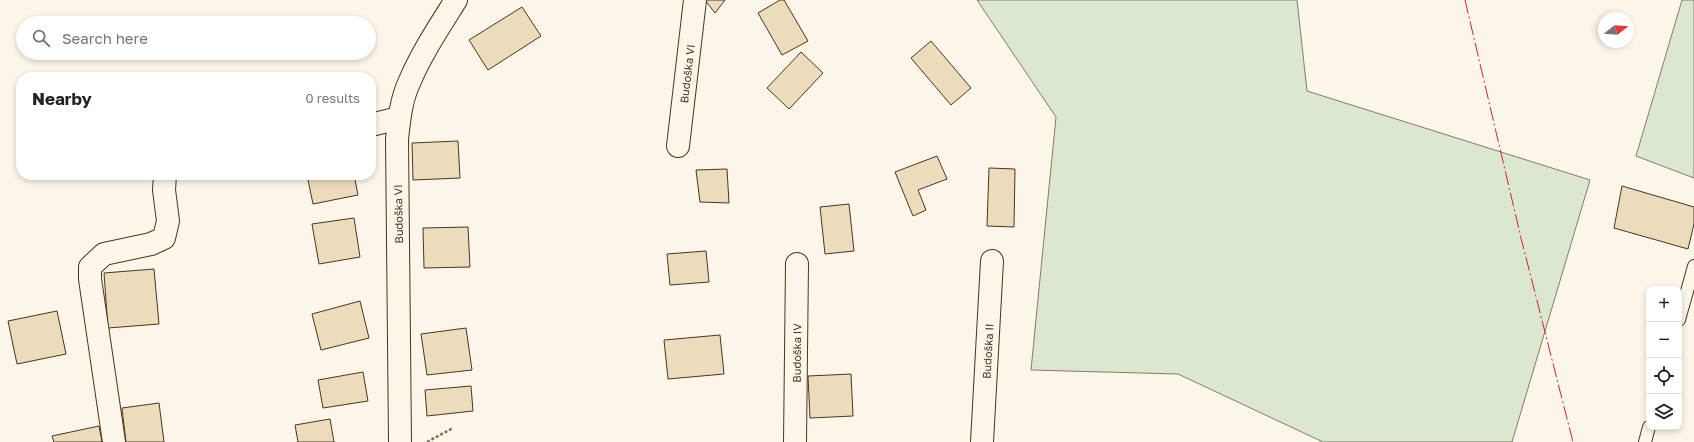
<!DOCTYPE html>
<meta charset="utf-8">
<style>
:root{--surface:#fff;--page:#f6f6f6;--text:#222;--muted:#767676;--line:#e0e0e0}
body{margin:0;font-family:"Golos Text",sans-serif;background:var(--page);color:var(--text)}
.controls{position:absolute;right:12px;bottom:12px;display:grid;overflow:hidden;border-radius:8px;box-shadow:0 2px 6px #0003}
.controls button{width:36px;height:36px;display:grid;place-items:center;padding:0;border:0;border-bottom:1px solid var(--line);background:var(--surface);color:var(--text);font:20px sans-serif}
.compass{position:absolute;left:1598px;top:12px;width:36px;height:36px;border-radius:50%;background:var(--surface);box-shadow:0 2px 6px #0003;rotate:73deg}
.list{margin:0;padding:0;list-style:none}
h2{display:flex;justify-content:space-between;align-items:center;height:52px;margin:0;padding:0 16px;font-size:17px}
h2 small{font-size:13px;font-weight:400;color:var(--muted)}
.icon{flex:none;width:22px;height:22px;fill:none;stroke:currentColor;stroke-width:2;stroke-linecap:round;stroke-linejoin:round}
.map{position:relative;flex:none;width:1694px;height:442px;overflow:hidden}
.search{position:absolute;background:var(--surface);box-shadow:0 2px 6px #0003;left:16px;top:16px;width:360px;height:44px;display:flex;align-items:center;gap:10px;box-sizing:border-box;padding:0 14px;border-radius:22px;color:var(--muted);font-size:15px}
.panel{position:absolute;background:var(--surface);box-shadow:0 2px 6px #0003;left:16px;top:72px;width:360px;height:108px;border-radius:16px}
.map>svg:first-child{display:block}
.green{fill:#dce7d0;stroke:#887966}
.building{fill:#ecdcbc;stroke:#4a3520}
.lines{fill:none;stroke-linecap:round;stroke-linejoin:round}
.service-casing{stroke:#4a3520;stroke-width:14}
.minor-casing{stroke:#4a3520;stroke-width:24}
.path{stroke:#7f6f5c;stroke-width:2.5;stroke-dasharray:3 2;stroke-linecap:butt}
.service{stroke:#fbf6e9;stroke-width:12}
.minor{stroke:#fbf6e9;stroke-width:22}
.power{stroke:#c62828;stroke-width:1;stroke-dasharray:14 3 2 3;stroke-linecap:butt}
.labels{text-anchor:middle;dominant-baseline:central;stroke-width:3;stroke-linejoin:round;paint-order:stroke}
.street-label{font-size:11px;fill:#4a3520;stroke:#fbf6e9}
</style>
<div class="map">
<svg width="1694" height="442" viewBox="0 0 1694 442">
<rect width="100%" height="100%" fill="#fbf6e9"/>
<g class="green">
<polygon points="977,0 1297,0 1307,91 1590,180 1512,442 1323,442 1178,374 1031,370 1056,117"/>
<polygon points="1682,0 1694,0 1694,178 1636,156"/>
</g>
<g class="building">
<polygon points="705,0 725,0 715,13"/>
<polygon points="780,0 784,0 808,41 782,55 758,13"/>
<polygon points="522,7 541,36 488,70 469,40"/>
<polygon points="931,41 971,88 951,105 911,58"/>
<polygon points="801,52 823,73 789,109 767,88"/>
<polygon points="361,74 362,77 336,77"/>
<polygon points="458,141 460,178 413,180 412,143"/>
<polygon points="937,156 947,179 918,190 926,210 913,216 895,172"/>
<polygon points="989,168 1015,169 1014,227 987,226"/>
<polygon points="727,169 729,203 700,202 696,170"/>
<polygon points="307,175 354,175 358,195 313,204"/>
<polygon points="1622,186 1694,207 1694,224 1688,249 1614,228"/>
<polygon points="849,204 854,251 825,254 820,207"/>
<polygon points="354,218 360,257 319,264 312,224"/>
<polygon points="468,227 470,267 424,268 423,228"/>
<polygon points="706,251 709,282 670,285 667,254"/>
<polygon points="154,269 159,324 108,328 104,273"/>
<polygon points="360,301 369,338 321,350 312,314"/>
<polygon points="57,311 66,354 17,364 8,321"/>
<polygon points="466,328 472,370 427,375 421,334"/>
<polygon points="720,335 724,374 668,379 664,340"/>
<polygon points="363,372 368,401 323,408 318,380"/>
<polygon points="851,374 853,416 810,418 808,376"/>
<polygon points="471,386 473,411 427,416 425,390"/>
<polygon points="159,403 164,442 126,442 122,408"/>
<polygon points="330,419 334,442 298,442 295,425"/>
<polygon points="99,426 102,442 54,442 52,436"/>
</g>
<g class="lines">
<g class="service-casing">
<g id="service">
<polyline points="1679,320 1694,266"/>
<polyline points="1645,442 1649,427"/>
</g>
</g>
<g class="minor-casing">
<g id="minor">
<polyline points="371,125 399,118"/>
<path id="s1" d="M678 146 695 0"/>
<polyline points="114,442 90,279 90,267 104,254 151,244 164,238 168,221 164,190 165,175"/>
<path d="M400 442 397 139C399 121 401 100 409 83 421 54 439 27 456 0"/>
<path id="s2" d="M795 442 797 264"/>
<path id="s3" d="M982 442 992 261"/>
</g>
</g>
<polyline class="path" points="427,442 453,428"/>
<use href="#service" class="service"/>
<use href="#minor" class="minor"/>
<polyline class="power" points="1465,0 1521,238 1573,442"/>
</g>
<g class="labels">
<g class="street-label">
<text stroke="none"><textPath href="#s1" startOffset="73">Budoška VI</textPath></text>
<text transform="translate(398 214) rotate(-91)">Budoška VI</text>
<text stroke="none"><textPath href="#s3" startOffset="91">Budoška II</textPath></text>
<text stroke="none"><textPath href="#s2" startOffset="89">Budoška IV</textPath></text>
</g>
</g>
</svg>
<div class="controls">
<button>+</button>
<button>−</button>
<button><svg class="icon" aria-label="locate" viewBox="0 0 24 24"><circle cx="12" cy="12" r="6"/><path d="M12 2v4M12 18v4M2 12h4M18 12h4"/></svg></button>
<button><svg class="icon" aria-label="layers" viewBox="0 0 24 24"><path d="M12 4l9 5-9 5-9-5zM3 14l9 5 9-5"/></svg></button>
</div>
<svg class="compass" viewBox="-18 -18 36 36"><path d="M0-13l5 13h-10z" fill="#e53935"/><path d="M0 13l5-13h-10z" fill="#767676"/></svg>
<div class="search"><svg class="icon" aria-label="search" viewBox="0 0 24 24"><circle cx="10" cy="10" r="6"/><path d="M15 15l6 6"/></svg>Search here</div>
<section class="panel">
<h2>Nearby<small>0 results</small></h2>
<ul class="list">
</ul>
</section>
</div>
